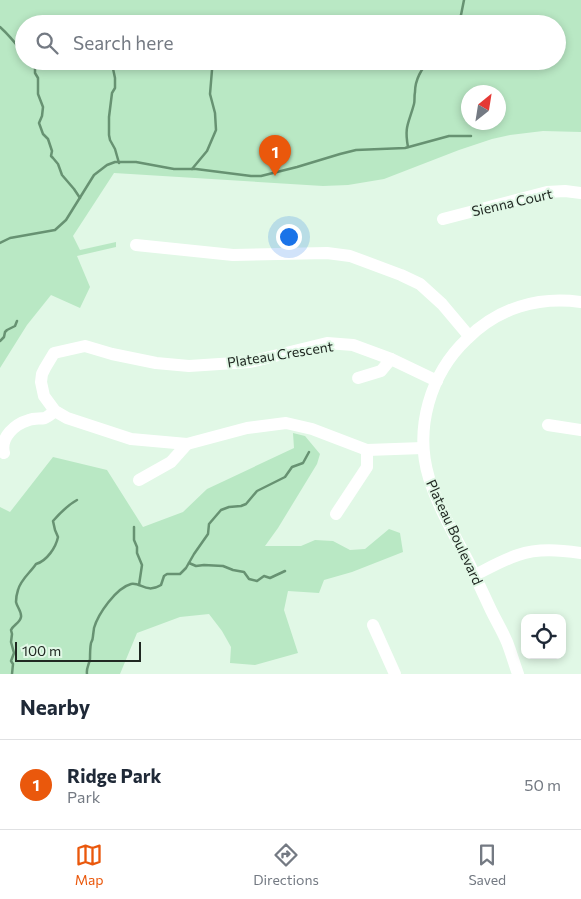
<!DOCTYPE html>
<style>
:root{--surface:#fff;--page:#f6f6f7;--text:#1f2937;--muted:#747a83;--line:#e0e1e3;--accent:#ea580c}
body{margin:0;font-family:Commissioner,sans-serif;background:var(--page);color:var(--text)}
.controls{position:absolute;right:15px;bottom:15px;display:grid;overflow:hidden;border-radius:10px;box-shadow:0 2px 8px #0003}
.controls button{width:45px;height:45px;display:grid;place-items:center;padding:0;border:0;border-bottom:1px solid var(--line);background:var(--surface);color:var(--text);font:25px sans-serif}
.compass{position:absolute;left:461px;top:85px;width:45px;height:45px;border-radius:50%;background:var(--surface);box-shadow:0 2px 8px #0003;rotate:30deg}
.scale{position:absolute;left:15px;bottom:12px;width:126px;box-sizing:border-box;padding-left:5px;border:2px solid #202822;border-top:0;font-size:14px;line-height:18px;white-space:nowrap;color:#202822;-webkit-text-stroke:4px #e1f8e6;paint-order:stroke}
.you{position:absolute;left:288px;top:236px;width:18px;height:18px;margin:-12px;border:4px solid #fff;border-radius:50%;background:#1a73e8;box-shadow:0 0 0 8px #1a73e833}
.badge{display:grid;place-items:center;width:32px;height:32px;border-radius:50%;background:var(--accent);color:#fff;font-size:16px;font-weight:700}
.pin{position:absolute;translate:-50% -41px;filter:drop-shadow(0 1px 2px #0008)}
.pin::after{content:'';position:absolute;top:26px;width:18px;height:15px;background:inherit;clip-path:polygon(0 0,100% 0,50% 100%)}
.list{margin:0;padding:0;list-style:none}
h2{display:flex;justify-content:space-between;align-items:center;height:65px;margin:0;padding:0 20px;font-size:21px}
h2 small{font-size:16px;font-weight:400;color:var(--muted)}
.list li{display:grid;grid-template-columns:32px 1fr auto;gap:15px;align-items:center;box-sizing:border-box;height:90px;padding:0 20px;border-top:1px solid var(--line)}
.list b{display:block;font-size:19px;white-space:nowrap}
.list p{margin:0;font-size:16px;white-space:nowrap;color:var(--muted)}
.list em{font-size:16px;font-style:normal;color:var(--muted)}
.icon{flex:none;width:28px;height:28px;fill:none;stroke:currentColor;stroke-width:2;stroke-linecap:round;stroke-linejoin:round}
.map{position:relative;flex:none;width:581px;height:674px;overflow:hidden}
.search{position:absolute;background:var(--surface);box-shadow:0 2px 8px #0003;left:15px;right:15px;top:15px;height:55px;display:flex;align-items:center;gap:12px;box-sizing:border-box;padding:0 18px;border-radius:28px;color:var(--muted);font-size:19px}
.sheet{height:155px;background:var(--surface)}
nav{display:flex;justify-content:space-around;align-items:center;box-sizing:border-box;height:70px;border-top:1px solid var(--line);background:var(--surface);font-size:14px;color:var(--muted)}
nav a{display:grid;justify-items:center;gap:2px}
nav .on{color:var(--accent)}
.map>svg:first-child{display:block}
.green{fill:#b9e8c4;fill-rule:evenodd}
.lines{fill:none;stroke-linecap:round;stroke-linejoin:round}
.stream{stroke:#679272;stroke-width:2.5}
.minor{stroke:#fff;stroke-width:12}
.labels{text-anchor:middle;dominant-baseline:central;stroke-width:4;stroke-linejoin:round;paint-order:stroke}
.street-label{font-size:14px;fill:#202822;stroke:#e1f8e6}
</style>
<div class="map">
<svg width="581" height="674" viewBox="0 0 581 674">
<rect width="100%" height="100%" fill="#e1f8e6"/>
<g class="green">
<path d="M0 0H581V132L543 131 510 135 492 139 459 150 384 179 348 185 323 186 114 173 73 236 80 250 116 242V247L77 256 90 287 80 308 51 295 27 325 0 368ZM24 24H557V61H24ZM498 92V122H468V92Z"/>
<polygon points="293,433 305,436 320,454 317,464 278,528 265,546 301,546 315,540 333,541 350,550 365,549 389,529 400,533 403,552 352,572 324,580 319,593 288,591 284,610 298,653 255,665 230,663 231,647 222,631 209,614 180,617 137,633 120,674 0,674 0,507 10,512 53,457 107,470 143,527 183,512 207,489 294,448"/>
</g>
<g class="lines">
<g class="stream">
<polyline points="458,24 461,15 464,0"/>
<path d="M0 27C9 35 17 45 24 54"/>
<polyline points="30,61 34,65 35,68 35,73 38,78 38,94 43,107 42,116 39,123 43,134 48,139 52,151 51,156 53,158 58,164 62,175 74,189 80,198"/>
<polyline points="113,61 112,64 115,78 115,88 112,93 109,117 109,135 110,140 115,149 119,163"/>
<path d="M408 147C404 126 409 123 414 104 415 100 414 97 415 92 415 81 421 67 431 61"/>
<polyline points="192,169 207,151 216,130 215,113 210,94 212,70 210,61"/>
<polyline points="0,243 10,238 55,230 66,220 94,175 107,165 115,162 136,162 174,169 196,169 251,176 261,176 297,167 340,154 356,150 405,148 449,136 471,136"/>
<polyline points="0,341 4,337 5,332 7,330 15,326 17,321"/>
<polyline points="134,527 134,540 137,547 137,553 142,565 139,585"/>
<polyline points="189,563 196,566 204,565 223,566 233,570 244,572 249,579 257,581 264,576 270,578 285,571"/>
<path d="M12 674 13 664 11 661 14 653 11 642 12 634 11 630C13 625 20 623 21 617 22 612 17 607 16 602 16 599 17 593 18 590 21 579 30 573 36 564 47 561 56 547 58 537L55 530 53 521C60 513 68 505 77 500"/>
<path d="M87 674C86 668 89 665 90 659 90 654 90 648 91 643 92 641 93 639 93 636 93 635 94 629 94 628 98 614 116 588 131 584 141 582 146 594 161 585L164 576 167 574H180L186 568 194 554 208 534 209 524 221 510 229 507 241 506 246 504 257 491 285 477 292 467 303 463 309 452"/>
</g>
<g class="minor">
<polyline points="443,219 547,192 565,191 581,193"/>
<polyline points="136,245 233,255 327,253 350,256 401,275 420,284 442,304 469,336"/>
<polyline points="358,378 381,371 391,359"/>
<polyline points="548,425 581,430"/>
<polyline points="423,448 367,450 312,429 286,423 247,428 187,444 131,439 67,418 55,411 44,396 41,382 42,374 45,368 54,353 85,346 112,354 156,363 189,366 250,362 327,343 353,345 391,359 437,381"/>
<path d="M4 453C0 437 15 424 29 420 34 418 40 419 45 418 49 416 52 413 55 411"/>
<polyline points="139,480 171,462 187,444"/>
<polyline points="336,514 367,467 367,450"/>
<path d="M475 575C489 568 503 560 518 555 538 548 560 550 581 553"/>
<polyline points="373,625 395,674"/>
<path d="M518 674C514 663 511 652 507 642 502 630 495 619 490 608 483 593 476 578 469 563 455 536 438 507 429 478 414 429 430 374 467 339 498 308 538 296 581 302"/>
</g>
</g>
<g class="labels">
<g class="street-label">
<text transform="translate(512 202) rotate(-13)">Sienna Court</text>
<text transform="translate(280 354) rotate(-9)">Plateau Crescent</text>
<text transform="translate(455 532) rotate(65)">Plateau Boulevard</text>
</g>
</g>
</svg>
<div class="controls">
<button><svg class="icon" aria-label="locate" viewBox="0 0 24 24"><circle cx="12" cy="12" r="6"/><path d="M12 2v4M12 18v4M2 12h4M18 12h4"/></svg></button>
</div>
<svg class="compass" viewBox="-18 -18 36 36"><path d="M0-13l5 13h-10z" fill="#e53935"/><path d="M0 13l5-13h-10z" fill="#747a83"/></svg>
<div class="scale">100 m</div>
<div class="you"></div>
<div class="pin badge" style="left:275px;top:176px">1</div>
<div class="search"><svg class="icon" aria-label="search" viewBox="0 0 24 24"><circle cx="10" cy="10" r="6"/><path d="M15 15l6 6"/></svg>Search here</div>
</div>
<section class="sheet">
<h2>Nearby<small></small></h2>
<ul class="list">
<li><span class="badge">1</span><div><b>Ridge Park</b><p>Park</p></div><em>50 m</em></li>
</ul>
</section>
<nav>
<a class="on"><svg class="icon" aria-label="map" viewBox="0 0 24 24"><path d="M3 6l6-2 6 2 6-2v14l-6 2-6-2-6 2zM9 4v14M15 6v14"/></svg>Map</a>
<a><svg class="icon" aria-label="directions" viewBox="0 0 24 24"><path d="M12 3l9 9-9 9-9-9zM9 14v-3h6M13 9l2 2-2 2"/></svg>Directions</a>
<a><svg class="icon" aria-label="saved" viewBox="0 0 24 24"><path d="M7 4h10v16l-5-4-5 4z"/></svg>Saved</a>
</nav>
